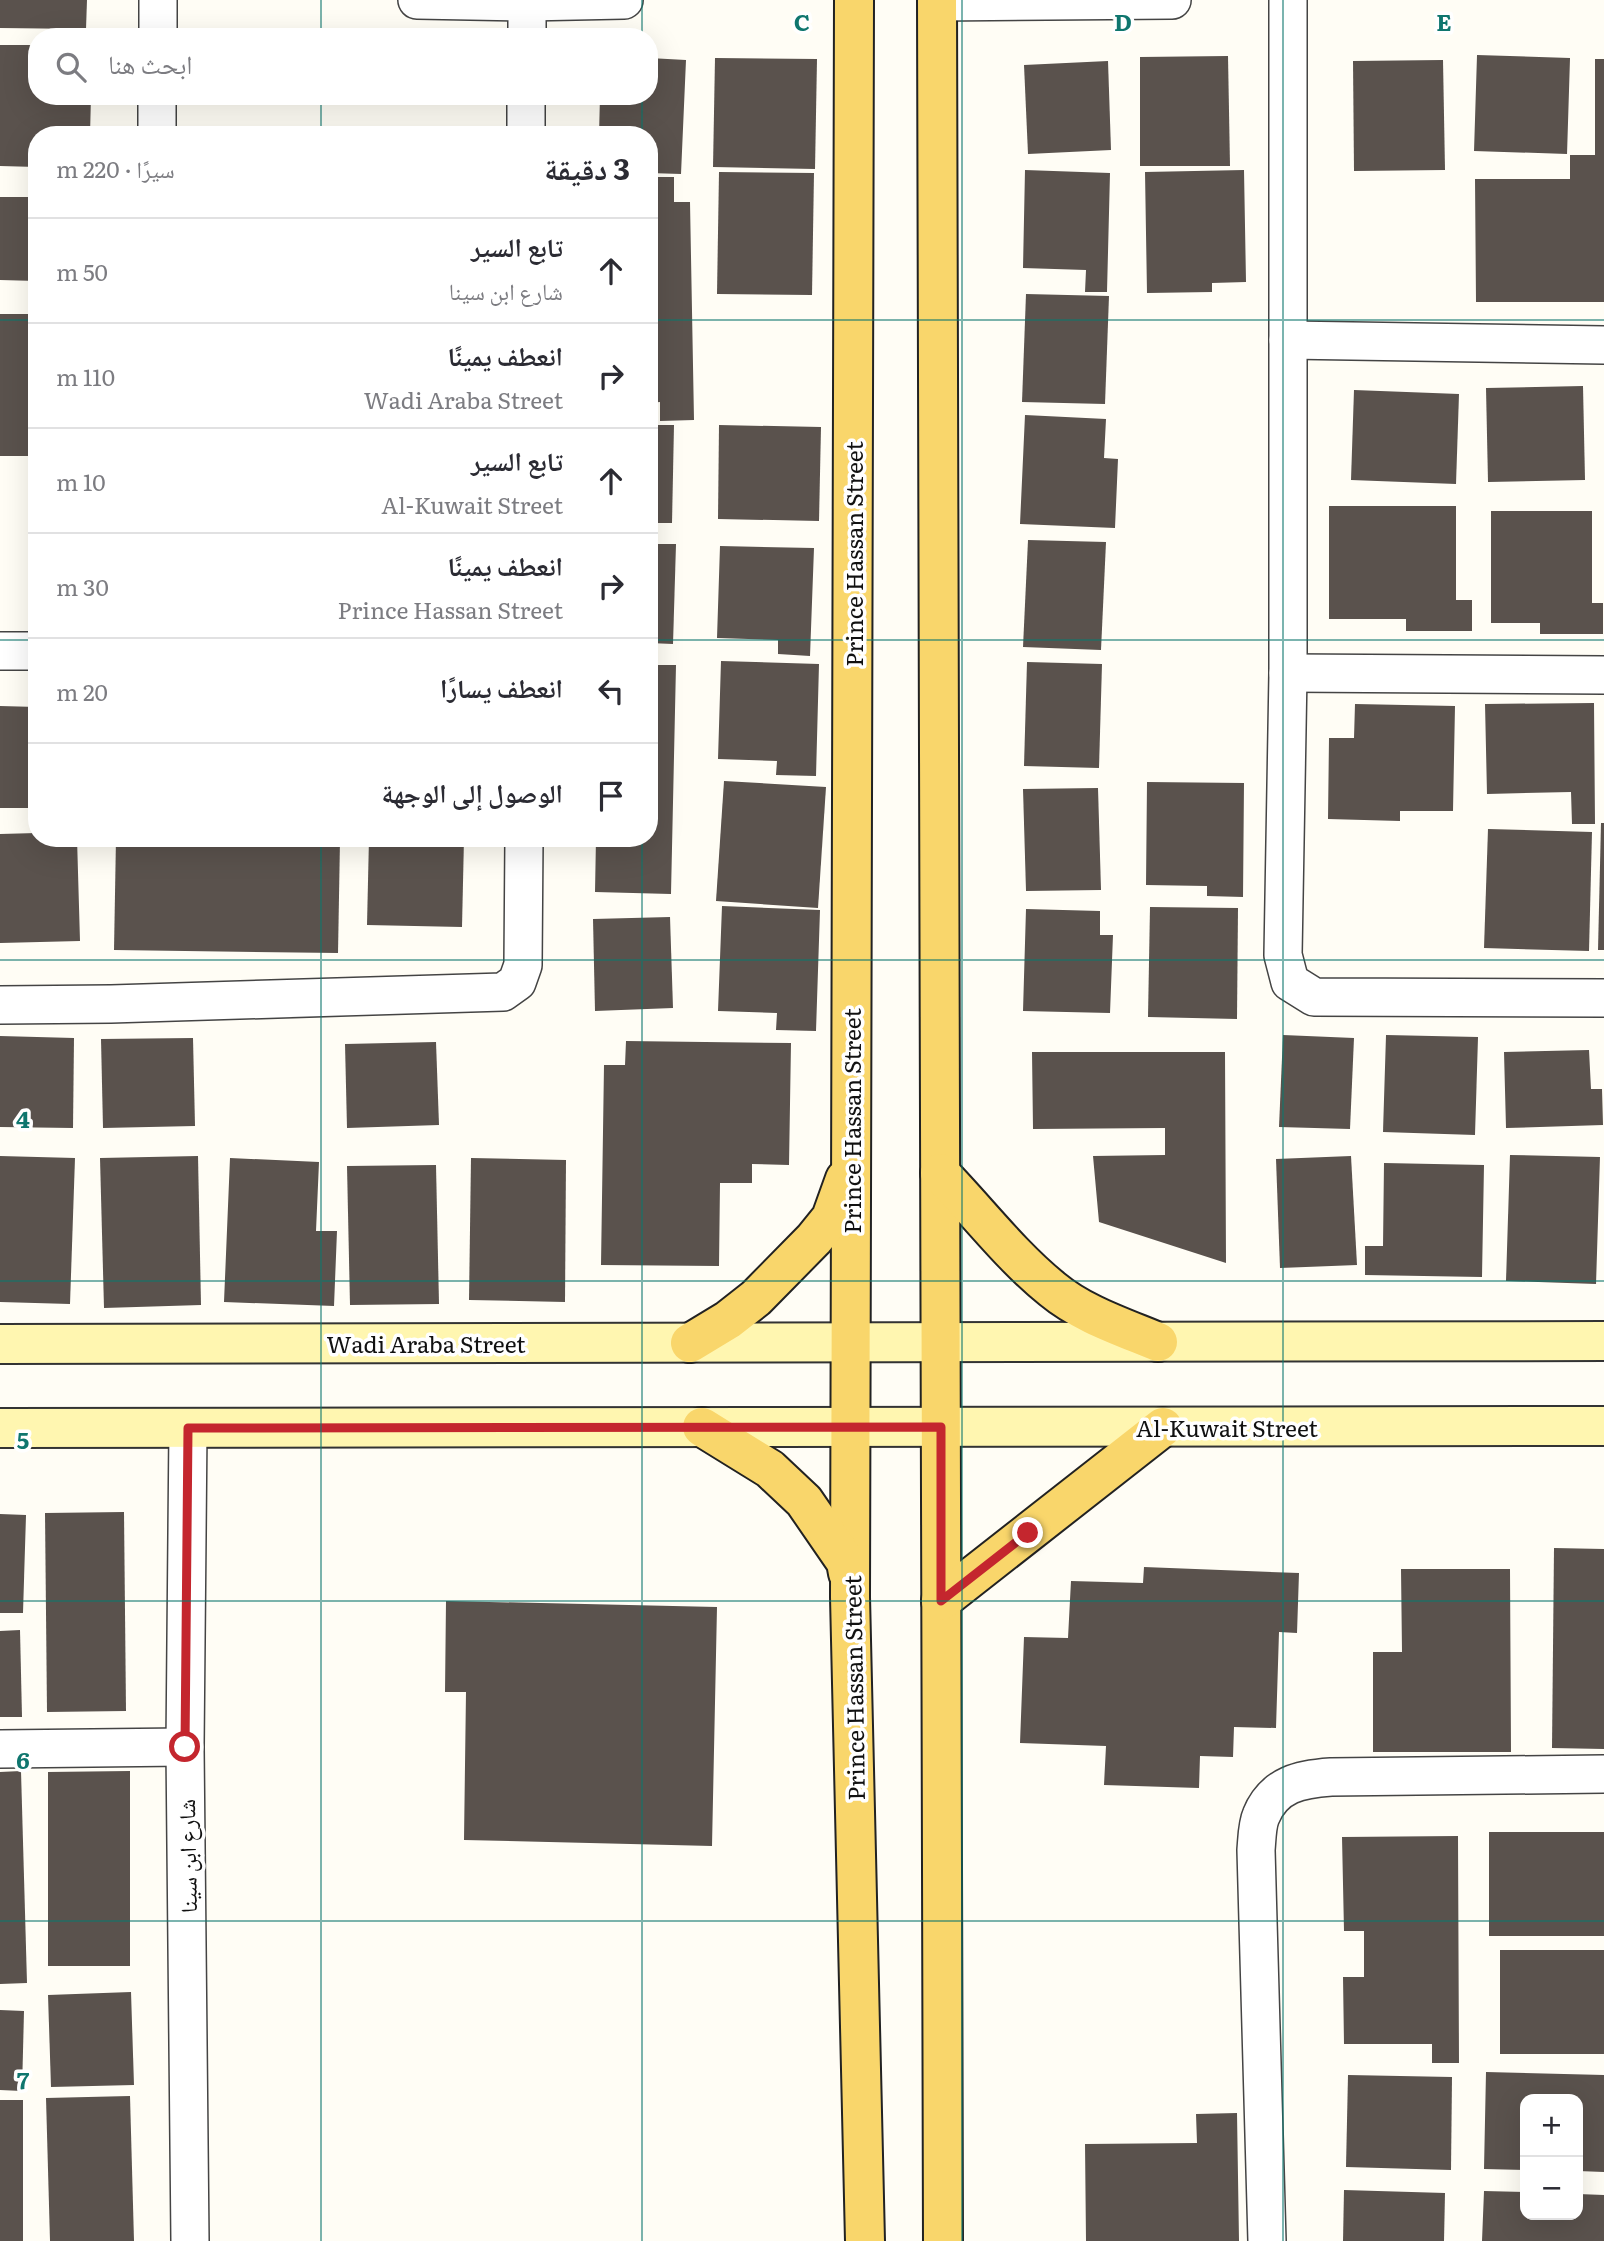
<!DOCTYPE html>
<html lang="ar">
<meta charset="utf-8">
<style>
:root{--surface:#fff;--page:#f7f7f7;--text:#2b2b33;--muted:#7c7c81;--line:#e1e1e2}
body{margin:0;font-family:Literata,"Noto Naskh Arabic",serif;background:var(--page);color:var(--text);direction:rtl}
.controls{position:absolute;right:21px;bottom:21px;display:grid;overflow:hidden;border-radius:14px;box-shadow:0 7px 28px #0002}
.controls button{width:63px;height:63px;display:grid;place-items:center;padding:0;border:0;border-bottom:2px solid var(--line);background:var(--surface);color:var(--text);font:35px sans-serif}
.stop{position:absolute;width:21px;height:21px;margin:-16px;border:5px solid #c4262e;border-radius:50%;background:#fff}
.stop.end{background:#c4262e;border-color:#fff;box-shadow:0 2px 7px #0008}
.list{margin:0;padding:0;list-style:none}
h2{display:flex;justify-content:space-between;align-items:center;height:91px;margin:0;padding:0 28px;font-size:30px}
h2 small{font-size:23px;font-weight:400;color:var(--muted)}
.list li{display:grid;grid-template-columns:46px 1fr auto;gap:21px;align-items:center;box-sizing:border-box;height:105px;padding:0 28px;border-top:2px solid var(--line)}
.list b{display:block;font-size:26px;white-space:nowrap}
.list p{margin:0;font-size:23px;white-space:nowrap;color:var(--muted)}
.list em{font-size:23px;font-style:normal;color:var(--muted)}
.icon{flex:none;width:38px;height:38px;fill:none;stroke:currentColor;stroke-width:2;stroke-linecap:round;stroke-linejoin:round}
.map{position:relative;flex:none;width:1604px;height:2241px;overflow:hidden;direction:ltr}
.search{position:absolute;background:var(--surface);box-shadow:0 7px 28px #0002;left:28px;top:28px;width:630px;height:77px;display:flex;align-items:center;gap:18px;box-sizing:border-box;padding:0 24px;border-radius:28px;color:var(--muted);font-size:26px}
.panel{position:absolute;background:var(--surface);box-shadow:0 7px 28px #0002;left:28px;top:126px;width:630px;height:721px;border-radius:28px;direction:rtl}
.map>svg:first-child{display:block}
.building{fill:#5a524d}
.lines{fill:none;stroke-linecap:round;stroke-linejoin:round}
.minor-casing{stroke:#444;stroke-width:40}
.secondary-casing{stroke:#333;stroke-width:42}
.primary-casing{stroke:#222;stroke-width:42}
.minor{stroke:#fff;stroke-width:37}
.secondary{stroke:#fff6b0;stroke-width:38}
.primary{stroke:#f9d66b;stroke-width:38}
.route{stroke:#c4262e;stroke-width:9}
.grid{fill:none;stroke:#0f766e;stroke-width:2;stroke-opacity:0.55}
.labels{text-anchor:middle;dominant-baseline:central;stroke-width:7;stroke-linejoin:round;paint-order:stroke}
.street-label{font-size:23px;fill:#111;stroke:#fff}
.grid-label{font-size:23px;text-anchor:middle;font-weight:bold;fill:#0f766e;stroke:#fff;stroke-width:7;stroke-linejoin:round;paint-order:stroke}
</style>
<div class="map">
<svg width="1604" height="2241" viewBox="0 0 1604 2241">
<rect width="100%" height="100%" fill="#fffdf5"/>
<g class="building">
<polygon points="0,0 87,0 86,29 0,28"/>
<polygon points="0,45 37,45 37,96 91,96 90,135 37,135 37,167 0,166"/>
<polygon points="1477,55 1570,58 1567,154 1474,151"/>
<polygon points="1228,56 1230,166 1140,166 1140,57"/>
<polygon points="649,58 686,60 681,174 649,173 649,135 599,135 600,96 649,96"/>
<polygon points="715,58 817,59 815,169 713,167"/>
<polygon points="1595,59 1604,59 1604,302 1476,302 1475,179 1570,179 1570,155 1595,155"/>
<polygon points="1443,60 1445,170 1354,171 1353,61"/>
<polygon points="1108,61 1111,150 1028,154 1024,65"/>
<polygon points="1025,170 1110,173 1107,292 1085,292 1086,270 1023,268"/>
<polygon points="1244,170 1246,282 1212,283 1212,292 1147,293 1145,172"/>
<polygon points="719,172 814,173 812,295 717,294"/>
<polygon points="649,177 674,177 674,202 690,202 694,420 660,421 660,402 649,403"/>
<polygon points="0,197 37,197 37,281 0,280"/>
<polygon points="1026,294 1109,296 1105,404 1022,402"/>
<rect x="0" y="314" width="37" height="142"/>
<polygon points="1583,386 1585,480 1488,482 1486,388"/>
<polygon points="1354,390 1459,394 1456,484 1351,480"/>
<polygon points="1025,415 1106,419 1104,458 1118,459 1115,528 1020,524"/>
<polygon points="649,425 674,425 672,523 649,523"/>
<polygon points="719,425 821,427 819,521 718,519"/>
<polygon points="1329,506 1456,506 1456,600 1472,600 1472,631 1406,631 1406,619 1329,619"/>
<polygon points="1491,511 1592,511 1592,603 1603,603 1603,634 1540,634 1540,623 1491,623"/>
<polygon points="1028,540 1106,542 1101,650 1023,647"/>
<polygon points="649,544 676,544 673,644 649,643"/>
<polygon points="720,546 814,548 810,656 778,654 778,640 717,638"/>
<polygon points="721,661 819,664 816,776 776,775 777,761 718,759"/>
<polygon points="1027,662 1102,664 1099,768 1024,766"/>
<polygon points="649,665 676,665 671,894 595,892 596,838 649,838"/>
<polygon points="1594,703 1595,824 1572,824 1571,792 1487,794 1485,704"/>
<polygon points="1355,704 1455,706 1453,811 1400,811 1400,821 1328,819 1329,738 1354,738"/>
<polygon points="0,706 37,707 37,808 0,808"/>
<polygon points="724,781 826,787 818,908 716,901"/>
<polygon points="1147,782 1244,783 1243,897 1207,896 1207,886 1146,885"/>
<polygon points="1098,788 1101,890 1026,891 1023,789"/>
<polygon points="1601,823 1604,823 1604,950 1598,950"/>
<polygon points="1488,829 1592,832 1589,951 1484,948"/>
<polygon points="37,833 37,838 77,838 80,941 0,943 0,834"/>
<polygon points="116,838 340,840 338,953 114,950"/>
<polygon points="369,838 464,838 462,927 367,925"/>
<polygon points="722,906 820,910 816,1031 776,1030 777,1013 718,1011"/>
<polygon points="1150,907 1238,908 1237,1019 1148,1017"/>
<polygon points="1026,909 1100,911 1100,935 1113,935 1110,1013 1023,1011"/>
<polygon points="670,917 673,1008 595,1011 593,919"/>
<polygon points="1283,1035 1354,1038 1350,1129 1279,1127"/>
<polygon points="1386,1035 1478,1037 1475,1135 1383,1132"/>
<polygon points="0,1036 74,1038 73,1128 0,1127"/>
<polygon points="193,1038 195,1126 103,1128 101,1039"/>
<polygon points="626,1041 791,1043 789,1165 752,1164 752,1183 720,1183 719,1266 601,1265 604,1065 625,1065"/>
<polygon points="436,1042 439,1125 347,1128 345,1044"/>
<polygon points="1589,1050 1591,1089 1602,1089 1603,1125 1506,1128 1504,1052"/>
<polygon points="1032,1052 1225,1052 1226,1263 1099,1222 1093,1156 1165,1155 1165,1128 1033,1129"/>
<polygon points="1510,1155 1600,1157 1596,1284 1506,1281"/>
<polygon points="0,1156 75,1158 70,1304 0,1302"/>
<polygon points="198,1156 201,1305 104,1308 100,1158"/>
<polygon points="1351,1156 1357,1265 1280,1268 1276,1159"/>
<polygon points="230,1158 319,1162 316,1231 337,1231 334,1306 224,1302"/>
<polygon points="471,1158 566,1160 565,1302 469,1300"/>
<polygon points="1384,1163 1484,1165 1482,1277 1365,1275 1365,1246 1383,1246"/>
<polygon points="436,1165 439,1304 350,1305 347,1166"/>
<polygon points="124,1512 126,1711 47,1712 45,1513"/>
<polygon points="0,1514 26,1515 23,1613 0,1613"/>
<polygon points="1554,1548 1604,1549 1604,1749 1552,1748"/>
<polygon points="1144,1567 1299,1573 1297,1633 1279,1632 1276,1728 1234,1727 1233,1757 1200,1756 1199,1788 1104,1785 1106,1746 1020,1743 1024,1637 1068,1638 1071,1581 1143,1583"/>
<polygon points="1401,1569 1510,1569 1511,1752 1373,1752 1373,1652 1402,1652"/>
<polygon points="446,1601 717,1607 712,1846 464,1840 466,1692 445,1692"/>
<polygon points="20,1630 22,1717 0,1717 0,1631"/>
<polygon points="21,1771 27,1983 0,1984 0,1772"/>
<polygon points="130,1771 130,1966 48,1966 48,1772"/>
<rect x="1489" y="1832" width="115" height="104"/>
<polygon points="1458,1836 1459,2063 1432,2063 1432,2044 1344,2044 1343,1977 1364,1977 1364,1931 1344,1931 1342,1837"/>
<rect x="1500" y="1950" width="104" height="104"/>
<polygon points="131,1992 134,2085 51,2087 48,1995"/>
<polygon points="0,2010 24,2011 22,2091 0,2090"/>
<polygon points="1486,2072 1604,2075 1604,2172 1578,2171 1578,2099 1525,2099 1525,2170 1484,2169"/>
<polygon points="1348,2075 1452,2077 1451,2170 1346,2167"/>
<polygon points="130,2096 134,2241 50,2241 46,2098"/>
<rect x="0" y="2100" width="23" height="141"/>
<polygon points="1237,2113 1239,2241 1086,2241 1085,2144 1197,2143 1196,2114"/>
<polygon points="1344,2190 1445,2193 1444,2241 1343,2241"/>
<polygon points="1484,2191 1525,2192 1525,2215 1578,2215 1578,2194 1604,2195 1604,2241 1482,2241"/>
</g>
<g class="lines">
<g class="minor-casing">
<g id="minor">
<polyline points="417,0 527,2 624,0"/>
<polyline points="1288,0 1288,673 1283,955 1290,982 1314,997 1604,998"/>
<polyline points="937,2 1172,0"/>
<polyline points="158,37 158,0"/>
<polyline points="527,37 527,2"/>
<polyline points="157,135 157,96"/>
<polyline points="526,135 526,96"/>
<polyline points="1288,340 1604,345"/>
<polyline points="0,651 37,651"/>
<polyline points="1288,673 1604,675"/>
<polyline points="0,1005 111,1004 503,992 517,982 523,965 524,838"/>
<polyline points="188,1428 185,1747 190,2241"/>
<polyline points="0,1749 185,1747"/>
<path d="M1267 2241 1256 1850C1257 1839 1257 1825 1261 1816 1274 1784 1301 1779 1331 1777L1604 1774"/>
</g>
</g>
<g class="secondary-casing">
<g id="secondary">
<polyline points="0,1344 1604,1341"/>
<polyline points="0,1428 1604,1426"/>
</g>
</g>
<g class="primary-casing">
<g id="primary">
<polyline points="854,0 850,1597 865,2241"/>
<polyline points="937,0 943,2241"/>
<path d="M940 1173C977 1211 1011 1256 1052 1289 1082 1314 1122 1327 1158 1342"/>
<polyline points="690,1343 728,1320 756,1298 814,1239 831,1218 845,1179"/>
<polyline points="702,1427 770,1469 804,1501 846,1562 848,1573"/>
<polyline points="941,1601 1163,1427"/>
</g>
</g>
<use href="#minor" class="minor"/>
<use href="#secondary" class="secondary"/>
<use href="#primary" class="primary"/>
</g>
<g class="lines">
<polyline class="route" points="185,1747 188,1428 941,1427 941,1601 1028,1533"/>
</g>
<path class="grid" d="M321 0V37M642 0V37M962 0V2241M1283 0V2241M321 96V135M642 96V135M0 320H37M649 320H1604M0 640H37M649 640H1604M321 838V2241M642 838V2241M0 960H1604M0 1281H1604M0 1601H1604M0 1921H1604"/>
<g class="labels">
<g class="street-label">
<text transform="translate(853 554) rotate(-90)">Prince Hassan Street</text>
<text transform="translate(851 1121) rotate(-90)">Prince Hassan Street</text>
<text x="426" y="1343">Wadi Araba Street</text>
<text x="1227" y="1427">Al-Kuwait Street</text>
<text transform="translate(853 1688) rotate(-91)">Prince Hassan Street</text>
<text transform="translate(186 1856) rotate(-91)">شارع ابن سينا</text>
</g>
</g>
<g class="grid-label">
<text x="802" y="31">C</text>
<text x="1123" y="31">D</text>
<text x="1444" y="31">E</text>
<text x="23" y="1128">4</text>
<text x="23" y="1449">5</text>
<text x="23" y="1769">6</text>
<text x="23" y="2089">7</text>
</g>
</svg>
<div class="controls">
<button>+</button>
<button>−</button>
</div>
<div class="stop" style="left:185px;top:1747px"></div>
<div class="stop end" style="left:1028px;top:1533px"></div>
<div class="search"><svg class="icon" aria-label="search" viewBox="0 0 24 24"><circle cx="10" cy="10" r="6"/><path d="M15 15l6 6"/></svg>ابحث هنا</div>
<section class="panel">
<h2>3 دقيقة<small>سيرًا · 220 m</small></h2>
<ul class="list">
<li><svg class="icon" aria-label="ahead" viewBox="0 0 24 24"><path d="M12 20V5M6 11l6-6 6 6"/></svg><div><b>تابع السير</b><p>شارع ابن سينا</p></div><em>50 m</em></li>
<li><svg class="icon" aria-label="right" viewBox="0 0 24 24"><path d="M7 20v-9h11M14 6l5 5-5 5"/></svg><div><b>انعطف يمينًا</b><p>Wadi Araba Street</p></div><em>110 m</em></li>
<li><svg class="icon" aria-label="ahead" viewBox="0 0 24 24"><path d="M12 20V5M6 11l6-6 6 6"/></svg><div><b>تابع السير</b><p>Al-Kuwait Street</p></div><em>10 m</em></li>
<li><svg class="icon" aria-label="right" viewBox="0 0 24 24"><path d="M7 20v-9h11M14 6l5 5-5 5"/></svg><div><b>انعطف يمينًا</b><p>Prince Hassan Street</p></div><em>30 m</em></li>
<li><svg class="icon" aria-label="left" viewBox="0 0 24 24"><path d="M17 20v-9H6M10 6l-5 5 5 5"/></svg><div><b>انعطف يسارًا</b></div><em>20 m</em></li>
<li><svg class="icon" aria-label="arrive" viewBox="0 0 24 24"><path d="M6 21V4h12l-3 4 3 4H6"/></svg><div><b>الوصول إلى الوجهة</b></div></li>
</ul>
</section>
</div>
